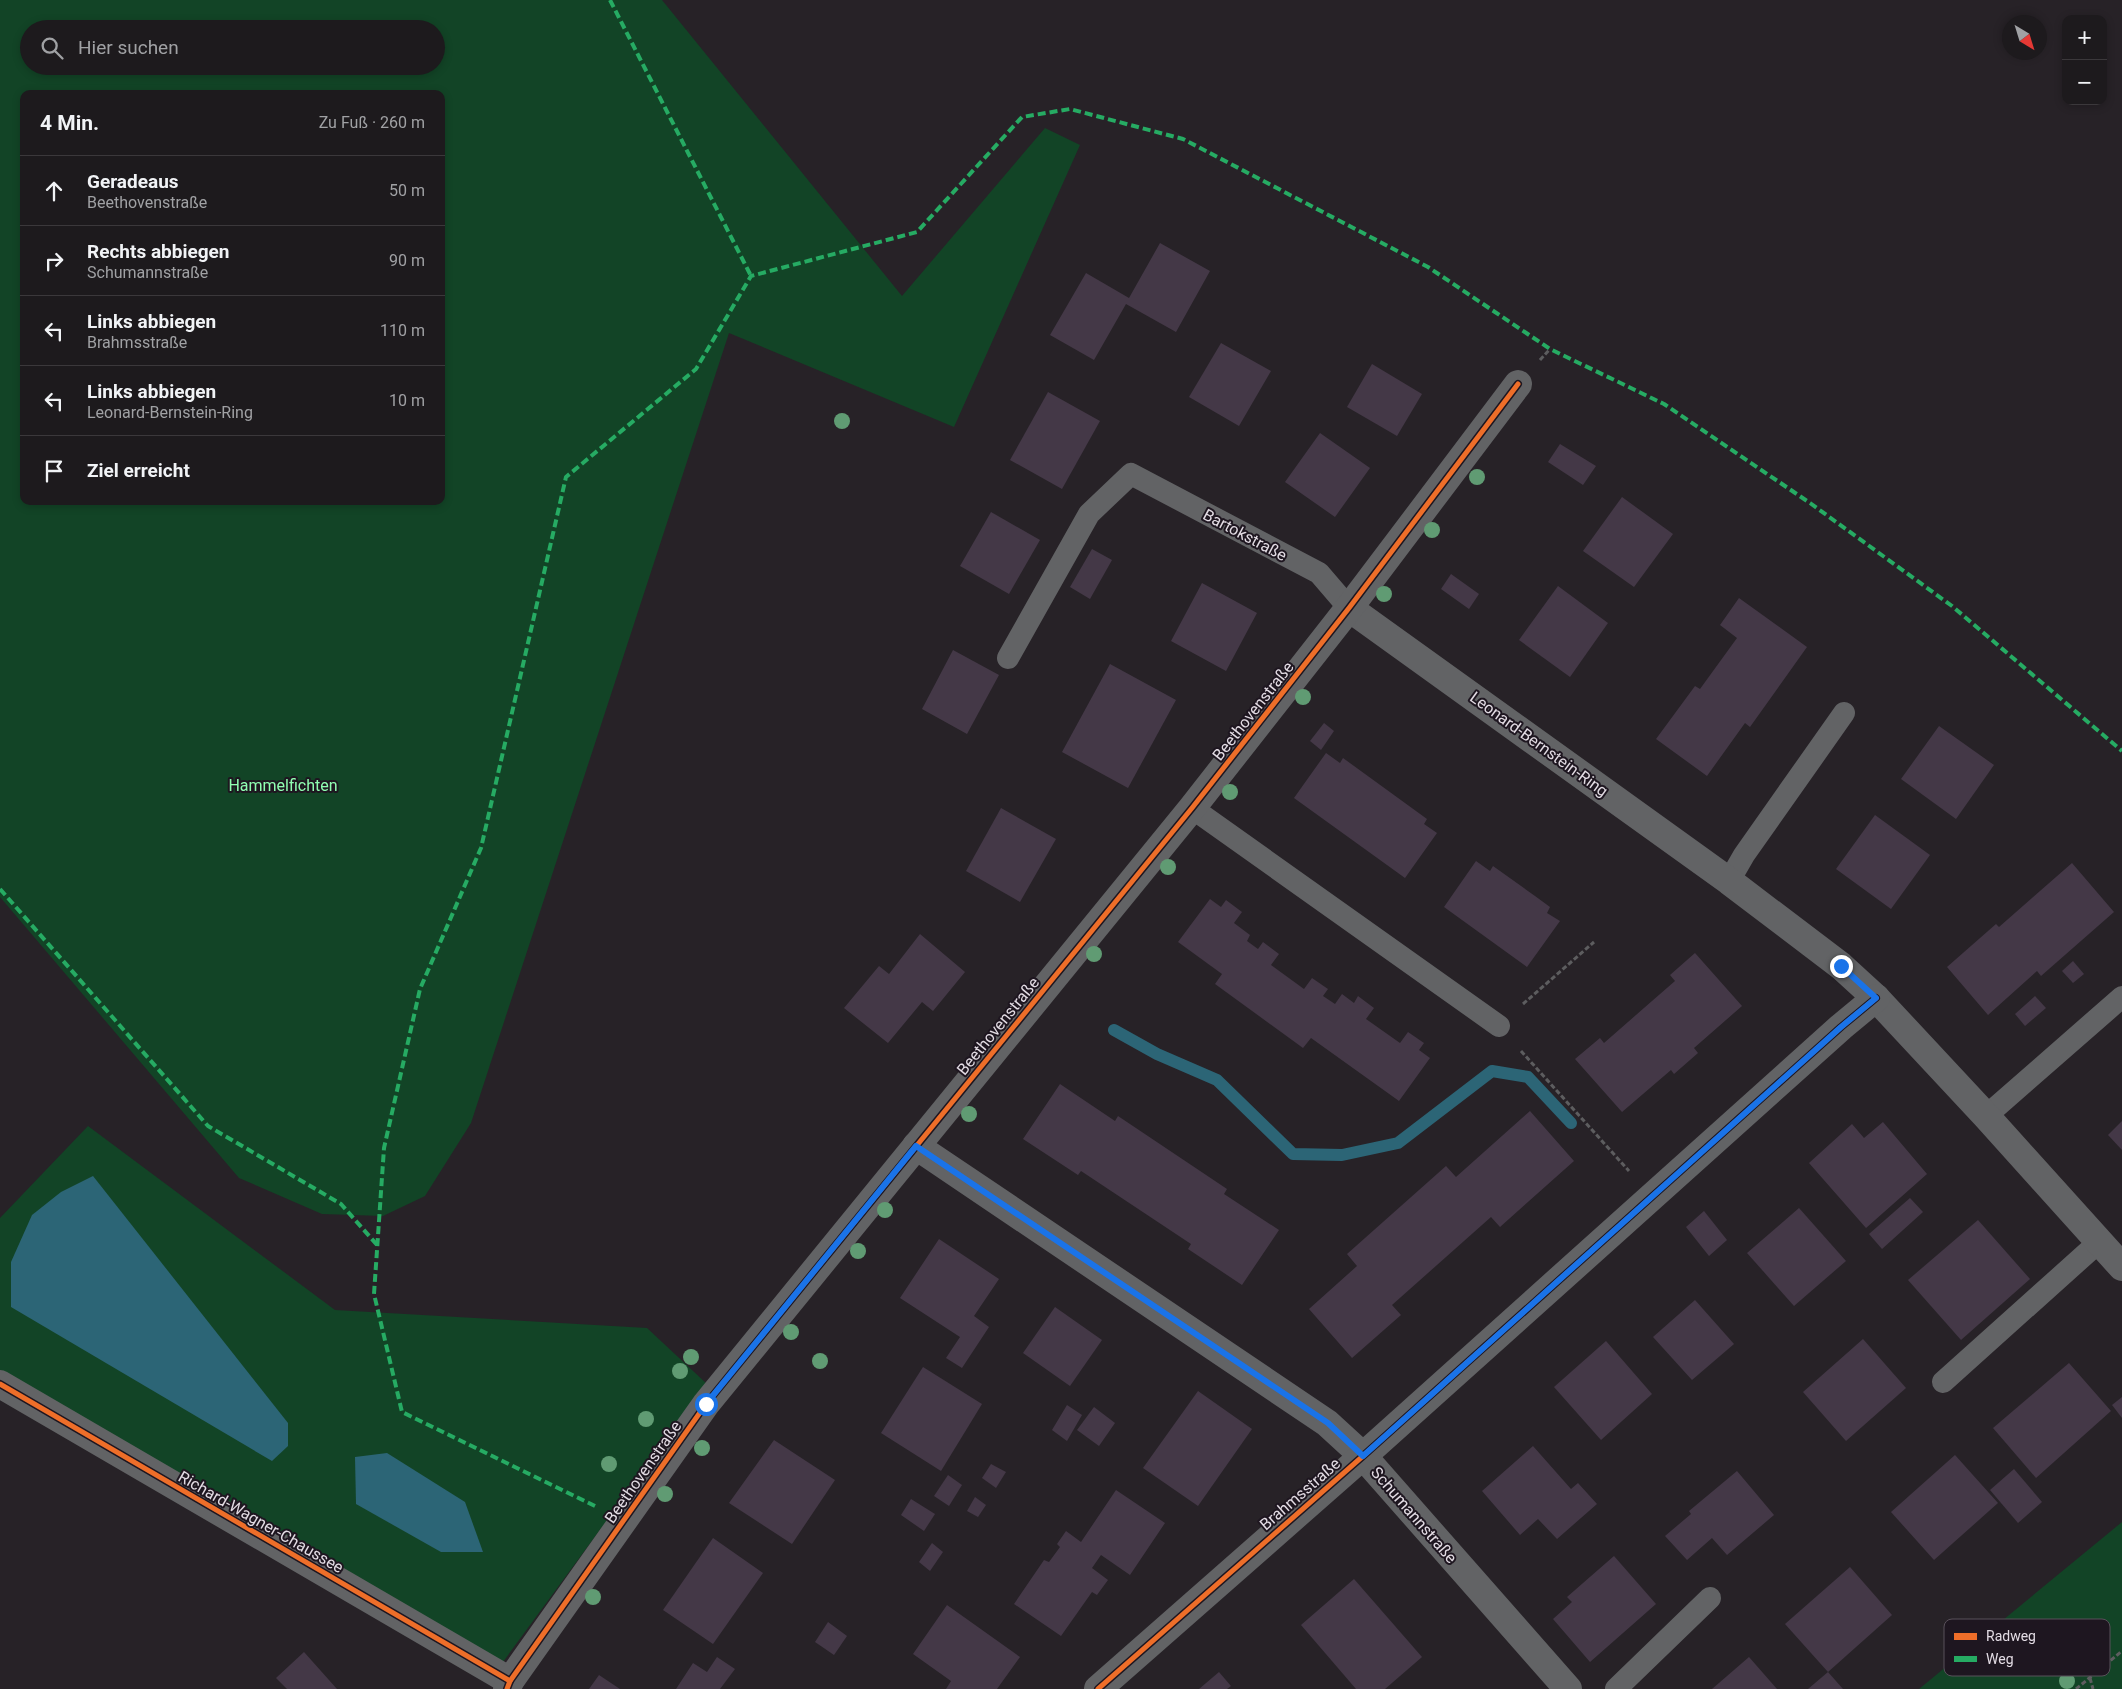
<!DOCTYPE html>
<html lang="de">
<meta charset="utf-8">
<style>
:root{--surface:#1d1a1d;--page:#252326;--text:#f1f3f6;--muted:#a0a1a4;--line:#3b383b}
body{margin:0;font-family:Roboto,sans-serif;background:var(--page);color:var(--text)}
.controls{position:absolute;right:15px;top:15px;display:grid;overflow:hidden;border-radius:10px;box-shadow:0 2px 8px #0003}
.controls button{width:45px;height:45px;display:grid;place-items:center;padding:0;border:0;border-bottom:1px solid var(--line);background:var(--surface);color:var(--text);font:25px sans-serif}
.compass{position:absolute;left:2002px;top:15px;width:45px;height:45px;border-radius:50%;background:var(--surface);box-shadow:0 2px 8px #0003;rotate:142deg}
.stop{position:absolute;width:15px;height:15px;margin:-11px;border:4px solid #1a73e8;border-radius:50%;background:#fff}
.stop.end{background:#1a73e8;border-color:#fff;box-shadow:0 1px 5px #0008}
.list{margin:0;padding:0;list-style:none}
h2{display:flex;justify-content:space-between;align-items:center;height:65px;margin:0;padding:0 20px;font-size:21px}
h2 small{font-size:16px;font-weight:400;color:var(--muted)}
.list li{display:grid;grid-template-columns:32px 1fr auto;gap:15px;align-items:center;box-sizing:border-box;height:70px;padding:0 20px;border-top:1px solid var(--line)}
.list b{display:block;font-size:19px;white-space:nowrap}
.list p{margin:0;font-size:16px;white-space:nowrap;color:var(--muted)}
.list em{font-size:16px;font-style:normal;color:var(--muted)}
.icon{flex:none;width:28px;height:28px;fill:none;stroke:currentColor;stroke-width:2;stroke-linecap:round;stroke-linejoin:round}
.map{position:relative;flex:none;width:2122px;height:1689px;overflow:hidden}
.search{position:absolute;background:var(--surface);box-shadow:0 2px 8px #0003;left:20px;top:20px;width:425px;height:55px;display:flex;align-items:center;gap:12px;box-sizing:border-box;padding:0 18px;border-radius:28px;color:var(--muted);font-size:19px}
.panel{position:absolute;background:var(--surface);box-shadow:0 2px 8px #0003;left:20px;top:90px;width:425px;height:415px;border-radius:10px}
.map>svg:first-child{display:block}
.green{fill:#124426;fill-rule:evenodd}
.water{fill:#2c6576}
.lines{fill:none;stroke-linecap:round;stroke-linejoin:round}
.stream{stroke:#2c6576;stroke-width:12}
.building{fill:#443847}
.path{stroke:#5d5d5f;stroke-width:3;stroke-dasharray:5 2.5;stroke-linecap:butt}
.lane{stroke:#626365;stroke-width:22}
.street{stroke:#626365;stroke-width:28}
.quiet{stroke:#26ab63;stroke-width:4;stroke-dasharray:8 4;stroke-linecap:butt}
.cycleway-casing{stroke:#1e1620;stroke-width:8}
.cycleway{stroke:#ee6e29;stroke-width:5}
.tree{fill:#609b73}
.route{stroke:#1a73e8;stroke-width:6}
.labels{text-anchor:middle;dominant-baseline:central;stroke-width:4;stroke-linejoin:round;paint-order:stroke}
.street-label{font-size:16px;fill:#e3dce4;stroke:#1e1620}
.park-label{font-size:16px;fill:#8ffeb1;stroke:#1e1620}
.key{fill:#1e1620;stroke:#59515b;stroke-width:1}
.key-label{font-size:14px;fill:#e3dce4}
</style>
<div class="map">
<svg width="2122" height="1689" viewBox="0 0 2122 1689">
<rect width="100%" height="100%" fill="#272227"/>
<g class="green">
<path d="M0 0H662L902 296 1045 128 1080 145 954 427 729 333 471 1123 425 1196 383 1216 322 1214 239 1178 0 897ZM29 29H436V66H29ZM24 94H441V501H24Z"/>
<polygon points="88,1126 335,1310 647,1328 707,1384 500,1666 0,1370 0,1218"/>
<polygon points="2122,1522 2122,1689 1919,1689"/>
</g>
<g class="water">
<polygon points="93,1176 288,1423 288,1446 272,1461 11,1307 11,1262 32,1215 61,1192"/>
<polygon points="387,1453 465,1502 483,1552 441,1552 356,1504 355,1457"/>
</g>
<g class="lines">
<polyline class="stream" points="1114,1030 1157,1054 1217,1080 1293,1154 1342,1155 1398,1143 1492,1071 1528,1077 1571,1123"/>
</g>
<g class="building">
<polygon points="1160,243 1210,271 1176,332 1126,304 1094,360 1050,335 1086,273 1129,298"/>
<polygon points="1221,343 1271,371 1239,426 1189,397"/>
<polygon points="1372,364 1422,394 1397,436 1347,407"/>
<polygon points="1048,392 1100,421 1062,489 1010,460"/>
<polygon points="1320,433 1370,468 1335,517 1285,482"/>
<polygon points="1560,444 1596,466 1583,485 1548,462"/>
<polygon points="1622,497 1673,534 1634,587 1583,551"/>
<polygon points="991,512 1040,540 1009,594 960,566"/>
<polygon points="1092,549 1112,560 1090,599 1070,587"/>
<polygon points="1451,574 1479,594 1469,609 1441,589"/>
<polygon points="1202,583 1257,613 1226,671 1171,641"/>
<polygon points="1558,586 1608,623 1570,677 1519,640"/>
<polygon points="1739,598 1807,647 1750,727 1745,723 1707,776 1656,739 1695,686 1700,689 1737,638 1720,625"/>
<polygon points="953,650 999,675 967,734 922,709"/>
<polygon points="1110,664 1176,700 1128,788 1062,752"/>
<polygon points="1324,723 1334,731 1321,750 1310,741"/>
<polygon points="1939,726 1994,765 1956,819 1901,779"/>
<polygon points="1326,753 1340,763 1343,758 1427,819 1424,824 1437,833 1405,878 1294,798"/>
<polygon points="1001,808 1056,839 1020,902 966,871"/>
<polygon points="1875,815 1930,855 1891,909 1836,869"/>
<polygon points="1476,861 1490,871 1493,866 1535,896 1550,907 1547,913 1560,921 1527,967 1444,907"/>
<polygon points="2072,863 2114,912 2041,976 2037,971 1988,1015 1947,967 1996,924 1999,927"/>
<polygon points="1210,899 1221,907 1226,900 1242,912 1234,923 1250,935 1247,941 1258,949 1263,942 1279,954 1271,965 1304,989 1312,978 1328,989 1323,996 1335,1004 1342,994 1354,1003 1358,996 1374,1008 1366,1019 1400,1043 1408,1032 1424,1043 1419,1050 1430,1058 1399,1101 1311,1038 1303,1048 1215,984 1222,974 1178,942"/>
<polygon points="920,934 965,972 933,1011 922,1002 888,1043 844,1008 879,966 889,974"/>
<polygon points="1695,953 1742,1006 1694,1048 1698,1053 1674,1074 1671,1070 1622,1112 1575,1059 1600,1038 1604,1043 1652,1001 1675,981 1670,975"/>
<polygon points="2073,961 2084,974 2073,983 2062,971"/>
<polygon points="2035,996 2046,1008 2025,1026 2015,1014"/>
<polygon points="1060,1084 1115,1121 1118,1116 1227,1189 1224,1194 1279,1230 1242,1285 1188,1249 1191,1244 1081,1171 1078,1175 1023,1139"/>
<polygon points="1530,1111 1574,1161 1500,1227 1491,1217 1392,1305 1401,1315 1352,1358 1309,1309 1357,1266 1347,1254 1446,1166 1456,1177"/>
<polygon points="2122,1121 2122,1150 2108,1135"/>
<polygon points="1883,1122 1927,1174 1866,1228 1809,1163 1852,1124 1864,1138"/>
<polygon points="1910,1198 1923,1212 1882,1249 1869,1234"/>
<polygon points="1799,1208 1846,1261 1794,1306 1747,1253"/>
<polygon points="1704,1211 1727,1240 1709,1256 1686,1227"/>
<polygon points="1978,1220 2030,1279 1961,1340 1908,1280"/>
<polygon points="939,1239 999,1279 974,1316 989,1327 962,1368 946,1358 960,1337 900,1298"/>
<polygon points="1695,1300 1734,1344 1692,1380 1653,1337"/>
<polygon points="1055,1307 1102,1340 1070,1386 1023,1353"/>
<polygon points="1863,1339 1906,1388 1846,1441 1803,1392"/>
<polygon points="1606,1341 1652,1394 1601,1440 1554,1387"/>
<polygon points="2069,1363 2111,1411 2036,1478 1993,1428"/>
<polygon points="923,1367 982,1404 941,1471 881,1433"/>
<polygon points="1198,1391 1252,1429 1198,1506 1143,1468"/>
<polygon points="2122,1397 2122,1418 2112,1405"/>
<polygon points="1067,1405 1082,1415 1067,1441 1052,1430"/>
<polygon points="1094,1407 1115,1423 1099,1446 1077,1430"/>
<polygon points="774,1440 835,1480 792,1544 729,1503"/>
<polygon points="1533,1446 1571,1489 1578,1483 1597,1504 1557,1539 1538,1519 1520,1535 1482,1491"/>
<polygon points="1955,1455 1998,1503 1934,1560 1891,1512"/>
<polygon points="991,1464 1006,1472 996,1488 982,1478"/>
<polygon points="2014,1469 2042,1502 2018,1523 1990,1490"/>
<polygon points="1737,1471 1774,1515 1727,1555 1712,1538 1687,1560 1665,1536 1691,1514 1689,1511"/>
<polygon points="948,1475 962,1485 949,1506 934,1496"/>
<polygon points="1116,1490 1165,1523 1130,1575 1101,1555 1092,1568 1108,1580 1097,1595 1092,1592 1061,1636 1014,1604 1044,1560 1049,1562 1060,1547 1057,1544 1066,1531 1081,1542"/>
<polygon points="975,1497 986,1505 978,1517 967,1511"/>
<polygon points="911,1499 935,1514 924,1531 901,1515"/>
<polygon points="713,1538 763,1573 713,1644 663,1610"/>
<polygon points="932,1543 943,1552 930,1571 919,1562"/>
<polygon points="1614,1556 1656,1604 1590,1662 1553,1619 1572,1602 1567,1597"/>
<polygon points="1850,1567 1892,1615 1828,1672 1785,1624"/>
<polygon points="1354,1579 1422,1657 1385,1689 1356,1689 1301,1625"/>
<polygon points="947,1605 1020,1657 997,1689 946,1689 951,1681 913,1654"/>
<polygon points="828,1622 847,1636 834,1655 815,1642"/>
<polygon points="304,1652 337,1689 287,1689 276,1678"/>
<polygon points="717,1657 735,1669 720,1689 676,1689 693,1663 707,1672"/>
<polygon points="1749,1657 1777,1689 1712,1689"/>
<polygon points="1219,1672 1231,1686 1227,1689 1199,1689"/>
<polygon points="1828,1672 1843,1689 1808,1689"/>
<polygon points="599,1675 620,1689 589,1689"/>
</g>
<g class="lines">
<g class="path">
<polyline points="1540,360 1550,349"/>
<polyline points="1523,1004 1594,942"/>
<polyline points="1521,1051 1629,1171"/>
<polyline points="2090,1678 2093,1689"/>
<polyline points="2076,1689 2122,1651"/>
</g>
<g class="lane">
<polyline points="1008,658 1089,514 1131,474 1319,573 1349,608"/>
<polyline points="1192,808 1499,1026"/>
<polyline points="1729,881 1744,855 1844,713"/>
<polyline points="1986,1116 2122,997"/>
<polyline points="1943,1382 2099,1242"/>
<polyline points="1616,1689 1710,1598"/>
</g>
<g class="street">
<polyline points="1349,608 1729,881 1841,966 1876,998 1986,1116 2122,1267"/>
<polyline points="916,1146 1327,1423 1363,1456 1568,1689"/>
<polyline points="0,1384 510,1681"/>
<polyline points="507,1689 510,1681 706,1404 1192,808 1349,608 1518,384"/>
<polyline points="1098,1689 1363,1456 1841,1027 1876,998"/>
</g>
<g class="quiet">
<polyline points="610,0 751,276"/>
<polyline points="0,889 208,1126 341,1204 378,1246"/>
<polyline points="595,1506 402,1412 374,1294 384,1148 420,989 481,848 566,477 696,369 751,276 917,232 1022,117 1070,109 1183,139 1428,267 1550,349 1664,404 1810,503 1952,606 2122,751"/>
</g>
<g class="cycleway-casing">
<g id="cycleway">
<polyline points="0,1384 510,1681"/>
<polyline points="507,1689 510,1681 706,1404 1192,808 1349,608 1518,384"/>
<polyline points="1098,1689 1363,1456 1841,1027 1876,998"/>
</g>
</g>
<use href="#cycleway" class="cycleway"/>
</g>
<g class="tree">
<circle cx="842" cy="421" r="8"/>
<circle cx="1477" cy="477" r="8"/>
<circle cx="1432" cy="530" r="8"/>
<circle cx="1384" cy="594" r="8"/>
<circle cx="1303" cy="697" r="8"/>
<circle cx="1230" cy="792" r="8"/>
<circle cx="1168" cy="867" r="8"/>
<circle cx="1094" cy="954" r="8"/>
<circle cx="969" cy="1114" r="8"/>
<circle cx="885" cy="1210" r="8"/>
<circle cx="858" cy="1251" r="8"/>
<circle cx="791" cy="1332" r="8"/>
<circle cx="691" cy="1357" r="8"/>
<circle cx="820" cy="1361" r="8"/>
<circle cx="680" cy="1371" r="8"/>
<circle cx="646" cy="1419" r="8"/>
<circle cx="702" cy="1448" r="8"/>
<circle cx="609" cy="1464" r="8"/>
<circle cx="665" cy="1494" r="8"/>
<circle cx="593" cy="1597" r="8"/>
<circle cx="2067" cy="1681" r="8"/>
</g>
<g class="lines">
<polyline class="route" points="706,1404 916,1146 1328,1423 1363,1456 1841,1027 1876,998 1841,966"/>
</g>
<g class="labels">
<g class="street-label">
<text transform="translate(1245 535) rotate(28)">Bartokstraße</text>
<text transform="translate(1253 711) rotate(-52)">Beethovenstraße</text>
<text transform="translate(1539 744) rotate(36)">Leonard-Bernstein-Ring</text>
<text transform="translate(998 1026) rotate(-51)">Beethovenstraße</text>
<text transform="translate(643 1472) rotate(-55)">Beethovenstraße</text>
<text transform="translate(1300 1494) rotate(-41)">Brahmsstraße</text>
<text transform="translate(1414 1515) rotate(49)">Schumannstraße</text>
<text transform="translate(261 1522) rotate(30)">Richard-Wagner-Chaussee</text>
</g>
<g class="park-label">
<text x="283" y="785">Hammelfichten</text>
</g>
</g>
<rect x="1944" y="1619" width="166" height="57" rx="8" class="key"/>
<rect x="1954" y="1633" width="23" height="7" fill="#ee6e29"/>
<rect x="1954" y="1656" width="23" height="6" fill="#26ab63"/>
<g class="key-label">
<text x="1986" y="1641">Radweg</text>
<text x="1986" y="1664">Weg</text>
</g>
</svg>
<div class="controls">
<button>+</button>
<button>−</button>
</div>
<svg class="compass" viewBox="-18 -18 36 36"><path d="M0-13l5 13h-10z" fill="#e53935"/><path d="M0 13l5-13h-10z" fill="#a0a1a4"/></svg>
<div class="stop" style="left:706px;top:1404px"></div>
<div class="stop end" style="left:1841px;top:966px"></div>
<div class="search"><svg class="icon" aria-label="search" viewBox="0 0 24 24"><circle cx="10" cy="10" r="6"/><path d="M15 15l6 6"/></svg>Hier suchen</div>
<section class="panel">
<h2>4 Min.<small>Zu Fuß · 260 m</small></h2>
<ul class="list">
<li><svg class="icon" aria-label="ahead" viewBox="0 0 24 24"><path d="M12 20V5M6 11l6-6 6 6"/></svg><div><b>Geradeaus</b><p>Beethovenstraße</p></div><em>50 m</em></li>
<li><svg class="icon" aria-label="right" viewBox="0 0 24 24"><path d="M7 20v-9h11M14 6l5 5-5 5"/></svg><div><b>Rechts abbiegen</b><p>Schumannstraße</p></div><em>90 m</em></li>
<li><svg class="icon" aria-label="left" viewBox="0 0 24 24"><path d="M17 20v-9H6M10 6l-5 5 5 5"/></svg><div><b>Links abbiegen</b><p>Brahmsstraße</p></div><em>110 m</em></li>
<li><svg class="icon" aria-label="left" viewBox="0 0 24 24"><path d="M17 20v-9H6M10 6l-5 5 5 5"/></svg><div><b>Links abbiegen</b><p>Leonard-Bernstein-Ring</p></div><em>10 m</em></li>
<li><svg class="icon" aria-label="arrive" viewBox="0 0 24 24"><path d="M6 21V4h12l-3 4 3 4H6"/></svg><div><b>Ziel erreicht</b></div></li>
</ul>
</section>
</div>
